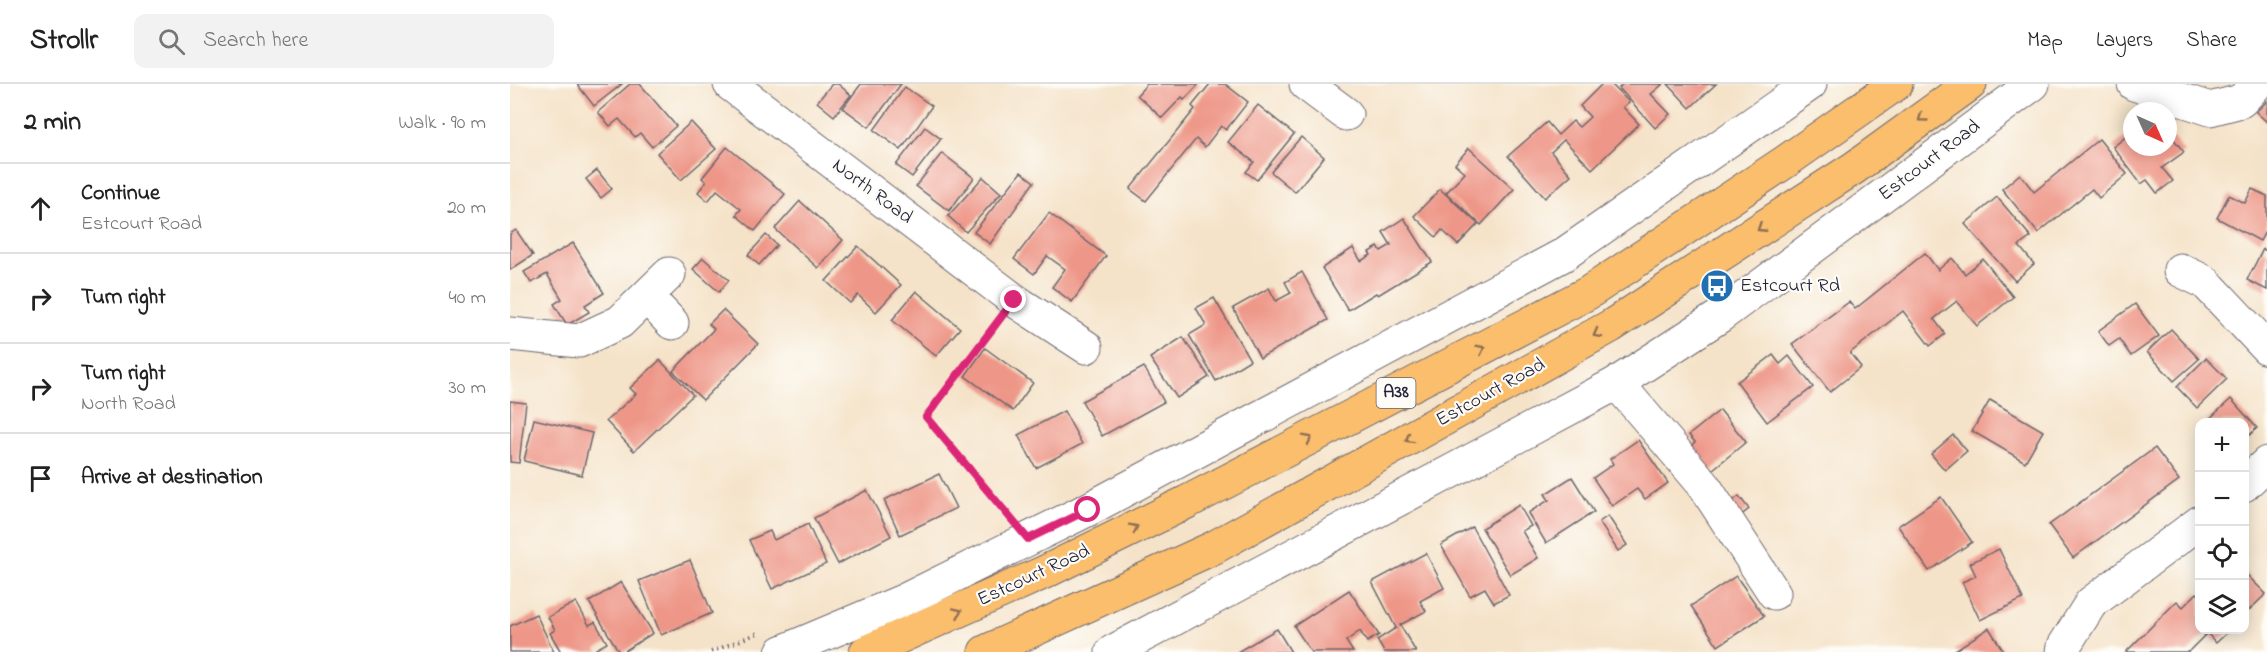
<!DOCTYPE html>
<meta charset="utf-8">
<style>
:root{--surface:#fff;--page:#f2f2f2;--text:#222;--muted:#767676;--line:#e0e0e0}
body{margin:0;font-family:"Indie Flower",sans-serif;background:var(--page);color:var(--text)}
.controls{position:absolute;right:18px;bottom:18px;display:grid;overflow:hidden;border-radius:12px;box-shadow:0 3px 15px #0003}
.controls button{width:54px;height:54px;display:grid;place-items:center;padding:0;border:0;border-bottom:2px solid var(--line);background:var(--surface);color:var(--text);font:30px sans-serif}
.compass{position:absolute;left:1613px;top:18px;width:54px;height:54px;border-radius:50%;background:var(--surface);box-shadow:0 3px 15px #0003;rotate:135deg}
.stop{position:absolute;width:18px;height:18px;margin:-14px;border:4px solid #db2777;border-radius:50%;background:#fff}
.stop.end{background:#db2777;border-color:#fff;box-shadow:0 2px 6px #0008}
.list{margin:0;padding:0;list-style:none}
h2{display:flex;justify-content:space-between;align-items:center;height:78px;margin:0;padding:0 24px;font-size:26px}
h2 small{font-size:20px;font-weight:400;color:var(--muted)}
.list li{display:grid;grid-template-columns:39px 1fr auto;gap:18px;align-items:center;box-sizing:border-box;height:90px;padding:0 24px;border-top:2px solid var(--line)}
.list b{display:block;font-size:22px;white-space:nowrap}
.list p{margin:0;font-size:20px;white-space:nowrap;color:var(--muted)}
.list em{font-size:20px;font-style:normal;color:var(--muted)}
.icon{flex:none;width:33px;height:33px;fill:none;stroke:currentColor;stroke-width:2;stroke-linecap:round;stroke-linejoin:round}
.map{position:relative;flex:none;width:1757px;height:568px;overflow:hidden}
header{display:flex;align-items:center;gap:36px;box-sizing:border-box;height:84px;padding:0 30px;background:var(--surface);border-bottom:2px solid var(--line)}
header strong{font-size:28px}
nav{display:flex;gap:33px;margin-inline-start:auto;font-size:21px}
.search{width:420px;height:54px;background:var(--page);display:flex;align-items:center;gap:15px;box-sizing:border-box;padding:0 21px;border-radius:12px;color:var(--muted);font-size:22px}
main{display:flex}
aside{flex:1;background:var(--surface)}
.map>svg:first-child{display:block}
.building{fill:#ee9788}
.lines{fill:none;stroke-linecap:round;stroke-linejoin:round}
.minor-casing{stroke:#6c666d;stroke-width:35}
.major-casing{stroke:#6c666d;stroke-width:35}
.path{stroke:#6c666d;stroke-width:4;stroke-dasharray:1.5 4.5;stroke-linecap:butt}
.minor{stroke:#fff;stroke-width:33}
.major{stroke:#fabe6d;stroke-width:33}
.oneway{stroke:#8e7054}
.route{stroke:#db2777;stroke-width:8}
.labels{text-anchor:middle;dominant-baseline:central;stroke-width:4.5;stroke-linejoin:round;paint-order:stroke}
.shield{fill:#fdfcf7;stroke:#646373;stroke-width:1.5}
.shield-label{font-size:18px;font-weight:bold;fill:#22223b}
.street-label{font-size:20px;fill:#22223b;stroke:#fdfcf7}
.poi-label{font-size:20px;fill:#22223b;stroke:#fdfcf7;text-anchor:start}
</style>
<header>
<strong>Strollr</strong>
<div class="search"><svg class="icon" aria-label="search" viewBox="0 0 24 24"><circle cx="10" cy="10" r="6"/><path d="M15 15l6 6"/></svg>Search here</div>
<nav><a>Map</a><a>Layers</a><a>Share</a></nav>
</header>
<main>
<aside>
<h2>2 min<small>Walk · 90 m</small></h2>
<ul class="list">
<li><svg class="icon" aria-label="ahead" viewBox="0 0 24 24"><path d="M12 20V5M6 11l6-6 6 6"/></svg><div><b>Continue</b><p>Estcourt Road</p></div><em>20 m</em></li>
<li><svg class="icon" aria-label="right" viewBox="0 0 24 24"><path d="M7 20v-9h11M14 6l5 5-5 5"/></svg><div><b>Turn right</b></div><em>40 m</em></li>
<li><svg class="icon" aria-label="right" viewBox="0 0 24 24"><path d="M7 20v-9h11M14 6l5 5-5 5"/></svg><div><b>Turn right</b><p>North Road</p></div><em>30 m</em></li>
<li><svg class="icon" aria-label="arrive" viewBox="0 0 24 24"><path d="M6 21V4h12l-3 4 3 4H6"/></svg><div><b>Arrive at destination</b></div></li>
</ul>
</aside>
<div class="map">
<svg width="1757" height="568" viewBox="0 0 1757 568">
<rect width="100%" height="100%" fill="#fdfcf7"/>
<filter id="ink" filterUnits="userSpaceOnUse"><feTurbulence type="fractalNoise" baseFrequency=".0167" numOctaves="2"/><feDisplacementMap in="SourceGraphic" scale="12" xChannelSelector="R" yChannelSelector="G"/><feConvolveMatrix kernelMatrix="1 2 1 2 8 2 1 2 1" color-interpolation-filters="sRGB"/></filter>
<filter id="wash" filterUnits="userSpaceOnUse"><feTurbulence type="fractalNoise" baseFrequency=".008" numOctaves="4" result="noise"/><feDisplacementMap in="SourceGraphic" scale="24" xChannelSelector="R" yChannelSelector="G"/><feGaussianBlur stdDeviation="1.35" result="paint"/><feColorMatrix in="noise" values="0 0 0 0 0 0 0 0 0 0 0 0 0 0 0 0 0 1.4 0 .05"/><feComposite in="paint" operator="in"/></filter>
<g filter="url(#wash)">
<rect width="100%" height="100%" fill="#f5e3c9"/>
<g id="blocks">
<g class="building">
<polygon points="67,0 112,0 84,22"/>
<polygon points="120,0 130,0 166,42 142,63 130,49 125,53 109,35 100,42 88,28"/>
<polygon points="322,0 328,0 341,11 324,32 307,18"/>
<polygon points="351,0 391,0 359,43 333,24"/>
<polygon points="637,0 689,0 674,16 672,13 652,34 627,11"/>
<polygon points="700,0 715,0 738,18 716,46 711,42 695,63 686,55 636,117 620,105 685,25 682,22"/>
<polygon points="1092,0 1101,0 1119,18 1113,23 1129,40 1082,85 1054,56 1041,68 1061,91 1035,114 998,72 1037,38 1048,51 1063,37 1069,43 1080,33 1070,22"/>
<polygon points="1113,0 1153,0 1141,10 1160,30 1145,44 1109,4"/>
<polygon points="1158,0 1206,0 1180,24"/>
<polygon points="395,3 422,22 391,66 364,46"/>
<polygon points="1757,17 1757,38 1746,28"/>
<polygon points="748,21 784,50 747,96 736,88 744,78 718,58"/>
<polygon points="181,38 206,65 171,96 147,69"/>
<polygon points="415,43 431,55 402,93 386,81"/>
<polygon points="1622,48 1622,63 1658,63 1658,48 1674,68 1652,84 1663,97 1647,109 1637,96 1631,100 1603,63"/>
<polygon points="791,53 814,73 785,108 761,88"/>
<polygon points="1589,55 1617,90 1589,114 1582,105 1528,149 1492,105 1510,90 1524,108"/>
<polygon points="217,63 275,110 245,147 226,131 231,125 207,106 198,117 188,108 196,98 192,94"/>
<polygon points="959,64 1004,105 971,141 936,109 955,89 945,80"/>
<polygon points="432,69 464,94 439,127 406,102"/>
<polygon points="87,86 102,105 91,114 76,95"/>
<polygon points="511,88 524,98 480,160 464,148"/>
<polygon points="473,93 491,109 456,148 438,132"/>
<polygon points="930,105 968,140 948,161 932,146 926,153 904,132"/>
<polygon points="1742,105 1757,112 1757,144 1750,157 1707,134 1719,111 1735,119"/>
<polygon points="1487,113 1521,153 1509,162 1524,180 1505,197 1455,140"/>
<polygon points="290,117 333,156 308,184 265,145"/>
<polygon points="539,129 596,172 562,218 542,203 555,185 537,172 524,190 504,175"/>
<polygon points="894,134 922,178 868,211 866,209 838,226 812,184 843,164 851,177 861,171 859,168 868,163 871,167 881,161 873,148"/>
<polygon points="6,146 23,171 0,186 0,150"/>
<polygon points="256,151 267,161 249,181 238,171"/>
<polygon points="63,159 94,209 75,221 79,228 57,241 44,220 52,215 37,190 21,199 14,188"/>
<polygon points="348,162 391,201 366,228 348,211 340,219 316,197"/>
<polygon points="1753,165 1757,167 1757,206 1737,196"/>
<polygon points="1415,169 1428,186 1442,174 1455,190 1473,175 1503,213 1467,242 1447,217 1424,235 1435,250 1420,262 1393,227 1340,269 1351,283 1320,308 1282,260 1339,218 1345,225"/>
<polygon points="193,174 219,196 209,208 183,185"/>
<polygon points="792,188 818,236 750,274 723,224 759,204 766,217 781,209 775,198"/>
<polygon points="406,207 450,244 426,272 382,236"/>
<polygon points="704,214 740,276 706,297 679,251 696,241 686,224"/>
<polygon points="1625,220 1649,252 1621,272 1609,255 1599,262 1588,247"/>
<polygon points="213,226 248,260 193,316 163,287 204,245 199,240"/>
<polygon points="1661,245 1689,275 1664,297 1637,268"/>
<polygon points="673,253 699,293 667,314 640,274"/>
<polygon points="475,264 523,299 503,327 455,292"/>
<polygon points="1263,271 1270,280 1279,272 1303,303 1257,338 1227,298"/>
<polygon points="1696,274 1717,295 1687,324 1667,303"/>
<polygon points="150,276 183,311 124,367 96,337 126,310 120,304"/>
<polygon points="634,283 654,318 592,352 572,317"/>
<polygon points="1721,315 1747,344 1734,356 1734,338 1696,338"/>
<polygon points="1480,316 1533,347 1515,378 1462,347"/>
<polygon points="0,317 16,319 9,379 0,378"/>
<polygon points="1210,326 1236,358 1191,395 1171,370 1185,358 1179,351"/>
<polygon points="554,327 572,360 526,384 508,351"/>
<polygon points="24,335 82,349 72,391 14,377"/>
<polygon points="1443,351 1457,367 1435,386 1421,370"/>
<polygon points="1128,356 1158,399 1135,415 1127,405 1102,422 1083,394 1103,380 1100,375"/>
<polygon points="1645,364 1669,396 1563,474 1539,441"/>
<polygon points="429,390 446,424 390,451 374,416"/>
<polygon points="1062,393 1084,428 1036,459 1018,429 1039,416 1035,410"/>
<polygon points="357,406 381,452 328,480 304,434"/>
<polygon points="1229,412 1239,425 1224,437 1214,424"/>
<polygon points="1431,413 1462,458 1419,487 1388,442"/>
<polygon points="1009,421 1021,442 1012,447 1028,474 1000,491 972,444"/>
<polygon points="1098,432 1117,461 1108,467 1089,438"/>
<polygon points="298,440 316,480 262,505 239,456 260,447 264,456"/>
<polygon points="962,443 999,511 984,519 975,504 960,512 931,461"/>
<polygon points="1489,465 1513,515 1470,536 1452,498 1466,492 1460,479"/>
<polygon points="916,469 934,504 910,517 916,527 890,541 906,568 874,568 867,556 886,544 862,498"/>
<polygon points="180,476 202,529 151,551 129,497"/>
<polygon points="1734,488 1756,510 1734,531"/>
<polygon points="1226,492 1254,532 1208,562 1181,522"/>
<polygon points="111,498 143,549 113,568 109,568 79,518"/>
<polygon points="839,506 869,551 857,558 850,547 836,557 843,568 801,568 784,542"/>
<polygon points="1687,509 1690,512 1690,546 1720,546 1706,559 1697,549 1678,568 1616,568 1667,517 1673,523"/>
<polygon points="66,518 79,541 85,538 97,559 86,565 88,568 51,568 40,549 45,546 38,533"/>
<polygon points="26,530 44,568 0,568 0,542"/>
<polygon points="1479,544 1494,568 1446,568 1445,566"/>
<polygon points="767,545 781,568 727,568"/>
</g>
</g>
</g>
<g filter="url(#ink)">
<use href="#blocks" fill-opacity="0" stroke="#6c666d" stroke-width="1.5"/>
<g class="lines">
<g class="minor-casing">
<g id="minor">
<polyline points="220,0 504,216 576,263"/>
<polyline points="796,0 836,30"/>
<polyline points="1624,0 1700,25 1731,17 1747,0"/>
<polyline points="1670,186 1695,198 1757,264"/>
<polyline points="137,213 162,239"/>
<polyline points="0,250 69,257 110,238 159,190"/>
<polyline points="1107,299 1193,400 1264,509"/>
<polyline points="1734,401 1757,379"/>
<polyline points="272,568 393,517 577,426 1053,171 1300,0"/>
<polyline points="602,568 1107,299 1210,232 1523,0"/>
<polyline points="1553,568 1554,562 1581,519 1690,438"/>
</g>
</g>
<g class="major-casing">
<g id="major">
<polyline points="356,568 535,488 677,418 1078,209 1275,78 1386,0"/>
<polyline points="475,568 703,464 1101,242 1344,84 1460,0"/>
</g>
</g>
<g class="path">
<polyline points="486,240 416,333 498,432"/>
<polyline points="201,568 248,549"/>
</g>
<use href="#minor" class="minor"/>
<use href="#major" class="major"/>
</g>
<defs><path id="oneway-chevron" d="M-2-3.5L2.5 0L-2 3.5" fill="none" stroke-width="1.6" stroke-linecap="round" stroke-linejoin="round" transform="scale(1.5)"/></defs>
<g class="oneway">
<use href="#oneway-chevron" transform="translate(1412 34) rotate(144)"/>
<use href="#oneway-chevron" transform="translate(1251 144) rotate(147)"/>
<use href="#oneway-chevron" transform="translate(1087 250) rotate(151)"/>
<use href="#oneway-chevron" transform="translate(971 265) rotate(-27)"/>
<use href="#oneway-chevron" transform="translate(798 355) rotate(-27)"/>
<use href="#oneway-chevron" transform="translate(899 355) rotate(151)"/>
<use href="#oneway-chevron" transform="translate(624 444) rotate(-27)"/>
<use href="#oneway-chevron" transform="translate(448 528) rotate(-24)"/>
</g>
</g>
<g class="lines" filter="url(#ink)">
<polyline class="route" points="504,216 416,333 518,455 578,426"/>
</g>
<defs>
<g id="bus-disc" transform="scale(1.725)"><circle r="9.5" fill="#1f6fb2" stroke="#fdfcf7"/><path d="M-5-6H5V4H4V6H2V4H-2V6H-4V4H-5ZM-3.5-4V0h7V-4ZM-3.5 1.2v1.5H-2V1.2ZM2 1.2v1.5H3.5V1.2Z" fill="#fff"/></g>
</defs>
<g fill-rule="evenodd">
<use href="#bus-disc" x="1207" y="202"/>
</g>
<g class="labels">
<rect class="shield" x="866.5" y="294" width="39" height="30" rx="4.5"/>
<g class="shield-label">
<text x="886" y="309">A38</text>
</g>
<g class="street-label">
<text transform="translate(1420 77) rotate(-37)">Estcourt Road</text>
<text transform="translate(362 108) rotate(37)">North Road</text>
<text transform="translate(981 309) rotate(-29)">Estcourt Road</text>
<text transform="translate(524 492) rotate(-25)">Estcourt Road</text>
</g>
<g class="poi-label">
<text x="1230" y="202">Estcourt Rd</text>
</g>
</g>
</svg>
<div class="controls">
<button>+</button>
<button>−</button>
<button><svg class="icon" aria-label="locate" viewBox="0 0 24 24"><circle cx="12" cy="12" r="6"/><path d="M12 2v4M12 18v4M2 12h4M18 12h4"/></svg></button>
<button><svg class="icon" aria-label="layers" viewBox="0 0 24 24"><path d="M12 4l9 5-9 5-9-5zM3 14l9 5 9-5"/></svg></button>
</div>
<svg class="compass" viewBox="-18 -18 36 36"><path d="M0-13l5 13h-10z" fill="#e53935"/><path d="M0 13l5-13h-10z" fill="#767676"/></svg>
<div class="stop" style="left:578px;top:426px"></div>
<div class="stop end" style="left:504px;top:216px"></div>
</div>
</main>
